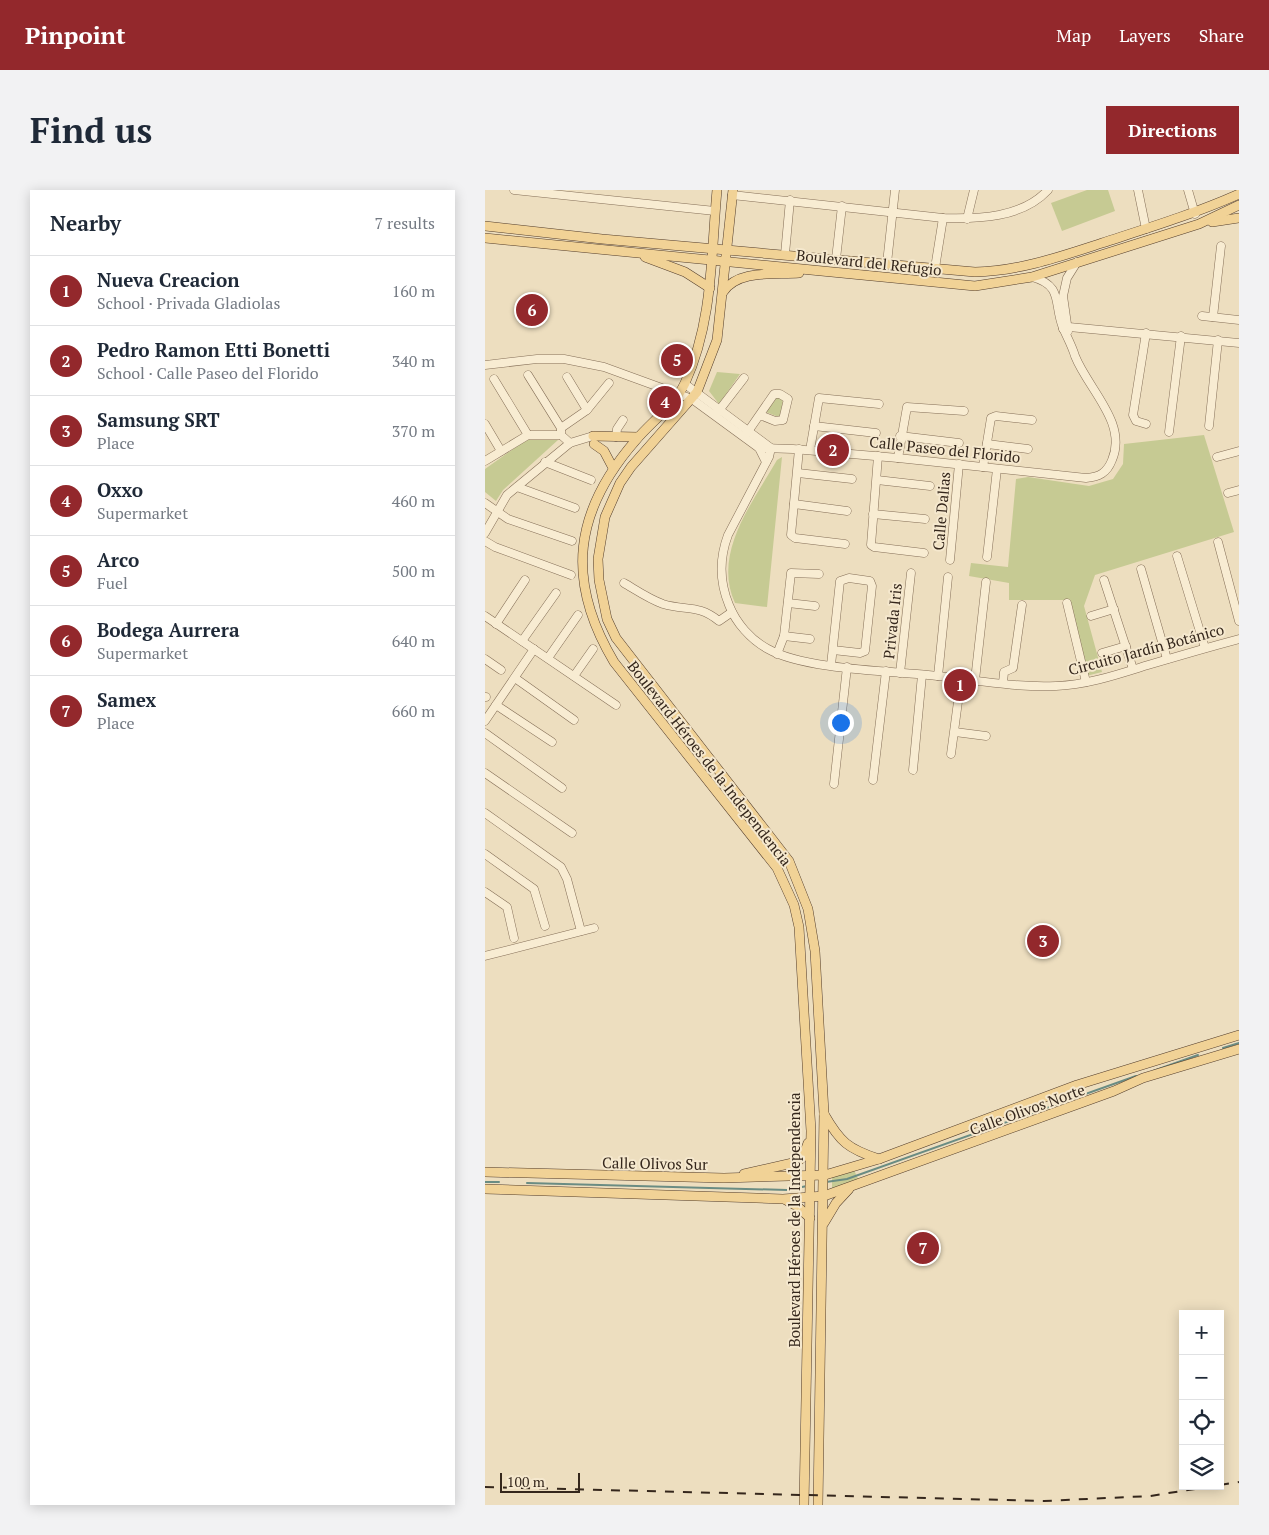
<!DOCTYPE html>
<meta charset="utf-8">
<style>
:root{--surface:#fff;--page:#f2f2f3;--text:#1f2937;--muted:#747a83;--line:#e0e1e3;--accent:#93282c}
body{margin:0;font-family:"PT Serif",serif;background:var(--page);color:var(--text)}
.controls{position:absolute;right:15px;bottom:15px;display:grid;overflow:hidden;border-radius:0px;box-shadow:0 2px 12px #0003}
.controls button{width:45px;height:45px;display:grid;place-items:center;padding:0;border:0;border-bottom:1px solid var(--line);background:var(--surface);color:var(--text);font:25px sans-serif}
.scale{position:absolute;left:15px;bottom:12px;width:80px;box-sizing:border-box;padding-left:5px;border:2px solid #35271c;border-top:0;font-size:14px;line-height:18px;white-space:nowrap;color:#35271c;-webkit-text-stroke:4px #f5e8ce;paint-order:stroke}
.you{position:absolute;left:355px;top:532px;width:18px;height:18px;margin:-12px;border:4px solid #fff;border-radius:50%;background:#1a73e8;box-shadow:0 0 0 8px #1a73e833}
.badge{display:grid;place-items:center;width:32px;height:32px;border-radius:50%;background:var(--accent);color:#fff;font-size:16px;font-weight:700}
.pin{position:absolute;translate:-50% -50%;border:2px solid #fff;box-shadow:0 1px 5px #0006}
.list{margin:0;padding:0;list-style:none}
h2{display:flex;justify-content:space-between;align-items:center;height:65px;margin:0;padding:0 20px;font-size:21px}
h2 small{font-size:16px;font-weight:400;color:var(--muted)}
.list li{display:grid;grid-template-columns:32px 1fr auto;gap:15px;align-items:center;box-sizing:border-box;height:70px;padding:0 20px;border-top:1px solid var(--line)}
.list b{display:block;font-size:19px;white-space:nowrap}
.list p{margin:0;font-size:16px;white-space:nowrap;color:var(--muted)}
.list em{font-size:16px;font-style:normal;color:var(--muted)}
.icon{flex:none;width:28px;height:28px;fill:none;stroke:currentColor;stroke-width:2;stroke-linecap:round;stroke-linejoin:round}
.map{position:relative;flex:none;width:754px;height:1315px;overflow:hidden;border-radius:0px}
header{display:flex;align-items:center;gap:30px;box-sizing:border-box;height:70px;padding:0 25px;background:var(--accent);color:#fff}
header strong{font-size:24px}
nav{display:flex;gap:28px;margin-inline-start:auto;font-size:18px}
.intro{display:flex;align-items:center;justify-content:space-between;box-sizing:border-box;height:120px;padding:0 30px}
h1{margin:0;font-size:35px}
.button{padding:12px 22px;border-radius:0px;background:var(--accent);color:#fff;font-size:18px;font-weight:700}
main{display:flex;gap:30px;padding:0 30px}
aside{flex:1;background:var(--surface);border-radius:0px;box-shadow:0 2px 12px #0003}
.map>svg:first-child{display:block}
.green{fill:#c6ca93}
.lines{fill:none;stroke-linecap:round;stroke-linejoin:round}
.stream{stroke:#6a8c83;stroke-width:2}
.minor-casing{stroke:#856f58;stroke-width:9}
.major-casing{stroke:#533d2c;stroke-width:10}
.minor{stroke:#f8ecd2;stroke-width:8}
.major{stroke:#f1d296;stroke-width:9}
.rail{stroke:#35271c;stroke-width:2;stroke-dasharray:9 9;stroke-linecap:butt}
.labels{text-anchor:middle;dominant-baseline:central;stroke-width:4;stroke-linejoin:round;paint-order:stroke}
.street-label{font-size:15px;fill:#35271c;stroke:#f5e8ce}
</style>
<header>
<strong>Pinpoint</strong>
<nav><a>Map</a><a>Layers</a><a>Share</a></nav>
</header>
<div class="intro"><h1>Find us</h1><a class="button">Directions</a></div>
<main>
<aside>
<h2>Nearby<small>7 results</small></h2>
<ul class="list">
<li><span class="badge">1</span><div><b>Nueva Creacion</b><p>School · Privada Gladiolas</p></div><em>160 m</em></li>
<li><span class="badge">2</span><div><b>Pedro Ramon Etti Bonetti</b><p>School · Calle Paseo del Florido</p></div><em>340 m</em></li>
<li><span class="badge">3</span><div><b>Samsung SRT</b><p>Place</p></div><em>370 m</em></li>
<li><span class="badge">4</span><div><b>Oxxo</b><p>Supermarket</p></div><em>460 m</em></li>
<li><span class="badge">5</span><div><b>Arco</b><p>Fuel</p></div><em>500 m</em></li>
<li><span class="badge">6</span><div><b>Bodega Aurrera</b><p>Supermarket</p></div><em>640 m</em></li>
<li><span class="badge">7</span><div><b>Samex</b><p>Place</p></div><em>660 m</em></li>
</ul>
</aside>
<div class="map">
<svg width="754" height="1315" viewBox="0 0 754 1315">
<rect width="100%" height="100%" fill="#eddebf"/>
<g class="green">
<polygon points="602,0 623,0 630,21 577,41 566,13"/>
<polygon points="232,182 255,184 234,214 224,201"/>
<polygon points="293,206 298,209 296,228 281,222"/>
<polygon points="719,245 749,342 610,385 599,416 617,482 601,486 579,410 524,410 524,393 484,386 486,373 523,377 531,289 543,287 604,296 628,289 638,274 639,254"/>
<polygon points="41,250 73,250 18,300 11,311 0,302 0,279"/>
<path d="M297 267 282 417 250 413C227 363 268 312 292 270Z"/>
<polygon points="369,980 374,991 347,999 347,986"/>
</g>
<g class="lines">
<g class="stream">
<polyline points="738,858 754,853"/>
<polyline points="668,881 713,865"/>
<polyline points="0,992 14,992"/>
<polyline points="341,992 362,989 651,886"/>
<polyline points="42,993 302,1000 322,996"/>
</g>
<g class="minor-casing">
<g id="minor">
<polyline points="29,0 230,21"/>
<polyline points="653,0 661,39"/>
<polyline points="703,0 710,24"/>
<path d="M247 5 458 28C494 29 537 28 563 0"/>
<polyline points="482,29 489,0"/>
<polyline points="300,64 305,10"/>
<polyline points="351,69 357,16"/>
<polyline points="402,73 410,0"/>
<polyline points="450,78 458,28"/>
<polyline points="717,126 754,130"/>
<polyline points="728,127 736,56"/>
<polyline points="578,139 584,137 754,153"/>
<polyline points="583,141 578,106 582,88 592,72"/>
<polyline points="0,175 52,169 79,169 119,177 207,209 274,258 281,272"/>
<polyline points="43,185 76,238 76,245"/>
<polyline points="82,187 102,220"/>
<polyline points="9,189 43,245"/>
<path d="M200 194 286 258 284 267 243 345C234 369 234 391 244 415 251 433 266 450 283 459 318 479 401 481 443 485 485 489 529 498 571 496 602 495 634 484 663 475 693 466 724 457 754 449"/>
<polyline points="232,223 259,188"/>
<polyline points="0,234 16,261"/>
<polyline points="661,234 651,231 648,225 661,143"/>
<polyline points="329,236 391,243"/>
<polyline points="724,236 733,150"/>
<polyline points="76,238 102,220 124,193"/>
<polyline points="684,242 696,146"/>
<polyline points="262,243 289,204 295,204 303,209 298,230 290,231 275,225"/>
<polyline points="415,246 474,253"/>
<polyline points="131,247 132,239 138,230"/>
<polyline points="502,254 543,259"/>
<path d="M274 258 308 259 413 268 601 288C614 287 622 283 627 270 643 233 603 199 590 166 587 156 582 147 578 138 568 113 579 96 547 87"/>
<polyline points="314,259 306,345 310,348 360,354"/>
<polyline points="325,260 334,208 394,214"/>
<polyline points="393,266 386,355 389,357 439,363"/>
<polyline points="732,267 754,261"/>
<polyline points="413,268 422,217 479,221"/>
<polyline points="0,271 43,245 76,245 85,253"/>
<polyline points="60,272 106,290"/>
<polyline points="498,277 506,228 511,226 547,230"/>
<polyline points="313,283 367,289"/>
<polyline points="392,290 445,296"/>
<polyline points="32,297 90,318"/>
<polyline points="743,303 754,300"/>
<polyline points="0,313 23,329 87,351"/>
<polyline points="309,314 362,321"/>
<polyline points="388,324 440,329"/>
<polyline points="0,343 22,305 85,253 108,246"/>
<polyline points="0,351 10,357 86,385"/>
<polyline points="733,352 754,431"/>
<polyline points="692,366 720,458"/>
<polyline points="502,367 512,279"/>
<polyline points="465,370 474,274"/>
<polyline points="656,379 682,469"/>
<polyline points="619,390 648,479"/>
<path d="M139 393C151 400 164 409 178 414 201 421 213 414 234 431L247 422"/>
<polyline points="303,413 330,416"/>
<polyline points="582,413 601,492"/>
<polyline points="0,426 131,515"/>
<polyline points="606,426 629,419"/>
<polyline points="11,434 40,390"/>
<polyline points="299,446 325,449"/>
<polyline points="37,451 71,403"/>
<polyline points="617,463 641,456"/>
<polyline points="292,464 299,446 306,383 334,384"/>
<polyline points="63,468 93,425"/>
<polyline points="0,469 16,480"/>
<polyline points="346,475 355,391 364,388 385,391 387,396 380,461 375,463 348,460"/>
<polyline points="415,483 426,383"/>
<polyline points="89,486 108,459"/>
<polyline points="453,486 463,387"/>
<polyline points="30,488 89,530"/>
<polyline points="490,490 501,392"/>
<polyline points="518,493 519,482 528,478 537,415"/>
<polyline points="0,507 1,507"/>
<polyline points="11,515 67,552"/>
<polyline points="0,531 49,459"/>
<polyline points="470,542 501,546"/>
<polyline points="0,543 77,598"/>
<polyline points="466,564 476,489"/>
<polyline points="428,580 437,485"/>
<polyline points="0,583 87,643"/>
<polyline points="388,590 401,481"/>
<polyline points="349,594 362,477"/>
<polyline points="0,623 76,677 82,689 96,741"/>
<polyline points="0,664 49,699 60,736"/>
<polyline points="0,702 22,717 29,748"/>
<polyline points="0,766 109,738"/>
</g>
</g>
<g class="major-casing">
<g id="major">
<path d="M232 0C226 65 228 132 200 193 190 215 166 232 151 250 89 321 80 390 129 472L292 678 309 715 314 737 326 941 319 1315"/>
<polyline points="248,0 232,150 212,202 146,277 135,293 120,327 113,369 114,390 122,429 131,448 304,671 323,719 330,761 339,923 333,1315"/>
<polyline points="727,32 754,28"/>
<path d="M0 36 117 49 490 82C534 81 574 67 617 53 663 38 709 24 754 4"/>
<polyline points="0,48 490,96 547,87 714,34 754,15"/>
<polyline points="160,67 200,82 225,98"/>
<path d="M238 102C253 79 290 85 314 83"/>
<polyline points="108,246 153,247"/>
<polyline points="109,254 119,261 128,278"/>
<path d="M339 924C355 952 363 959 394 969"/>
<polyline points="0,982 239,988 340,985 394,969 592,895 754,845"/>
<polyline points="259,984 312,972 318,967 323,953"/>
<polyline points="0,999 298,1009 339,1006 629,901 658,888 754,859"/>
<polyline points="301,1010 312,1016 325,1028"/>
<polyline points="339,1033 351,1013 364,999"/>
</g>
</g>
<use href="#minor" class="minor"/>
<use href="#major" class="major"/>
<g class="rail">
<polyline points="735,1295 754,1292"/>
<polyline points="0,1297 559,1311 665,1306 729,1296"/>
</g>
</g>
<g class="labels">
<g class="street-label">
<text transform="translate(384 72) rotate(6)">Boulevard del Refugio</text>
<text transform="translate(460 259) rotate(6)">Calle Paseo del Florido</text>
<text transform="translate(456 321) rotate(-85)">Calle Dalias</text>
<text transform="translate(407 431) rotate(-84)">Privada Iris</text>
<text transform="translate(661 459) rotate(-15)">Circuito Jardín Botánico</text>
<text transform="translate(225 573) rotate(52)">Boulevard Héroes de la Independencia</text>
<text transform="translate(542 919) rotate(-20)">Calle Olivos Norte</text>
<text transform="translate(170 973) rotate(1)">Calle Olivos Sur</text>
<text transform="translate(309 1030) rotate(-90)">Boulevard Héroes de la Independencia</text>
</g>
</g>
</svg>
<div class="controls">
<button>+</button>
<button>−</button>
<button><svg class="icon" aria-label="locate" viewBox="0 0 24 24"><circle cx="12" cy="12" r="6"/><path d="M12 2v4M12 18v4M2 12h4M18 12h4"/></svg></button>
<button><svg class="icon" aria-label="layers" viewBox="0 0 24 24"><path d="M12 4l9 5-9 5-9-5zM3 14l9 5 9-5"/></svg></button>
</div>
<div class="scale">100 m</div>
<div class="you"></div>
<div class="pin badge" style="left:475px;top:495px">1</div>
<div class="pin badge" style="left:348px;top:260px">2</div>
<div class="pin badge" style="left:558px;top:751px">3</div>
<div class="pin badge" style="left:180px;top:212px">4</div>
<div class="pin badge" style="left:192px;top:170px">5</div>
<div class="pin badge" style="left:47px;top:120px">6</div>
<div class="pin badge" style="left:438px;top:1058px">7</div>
</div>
</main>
